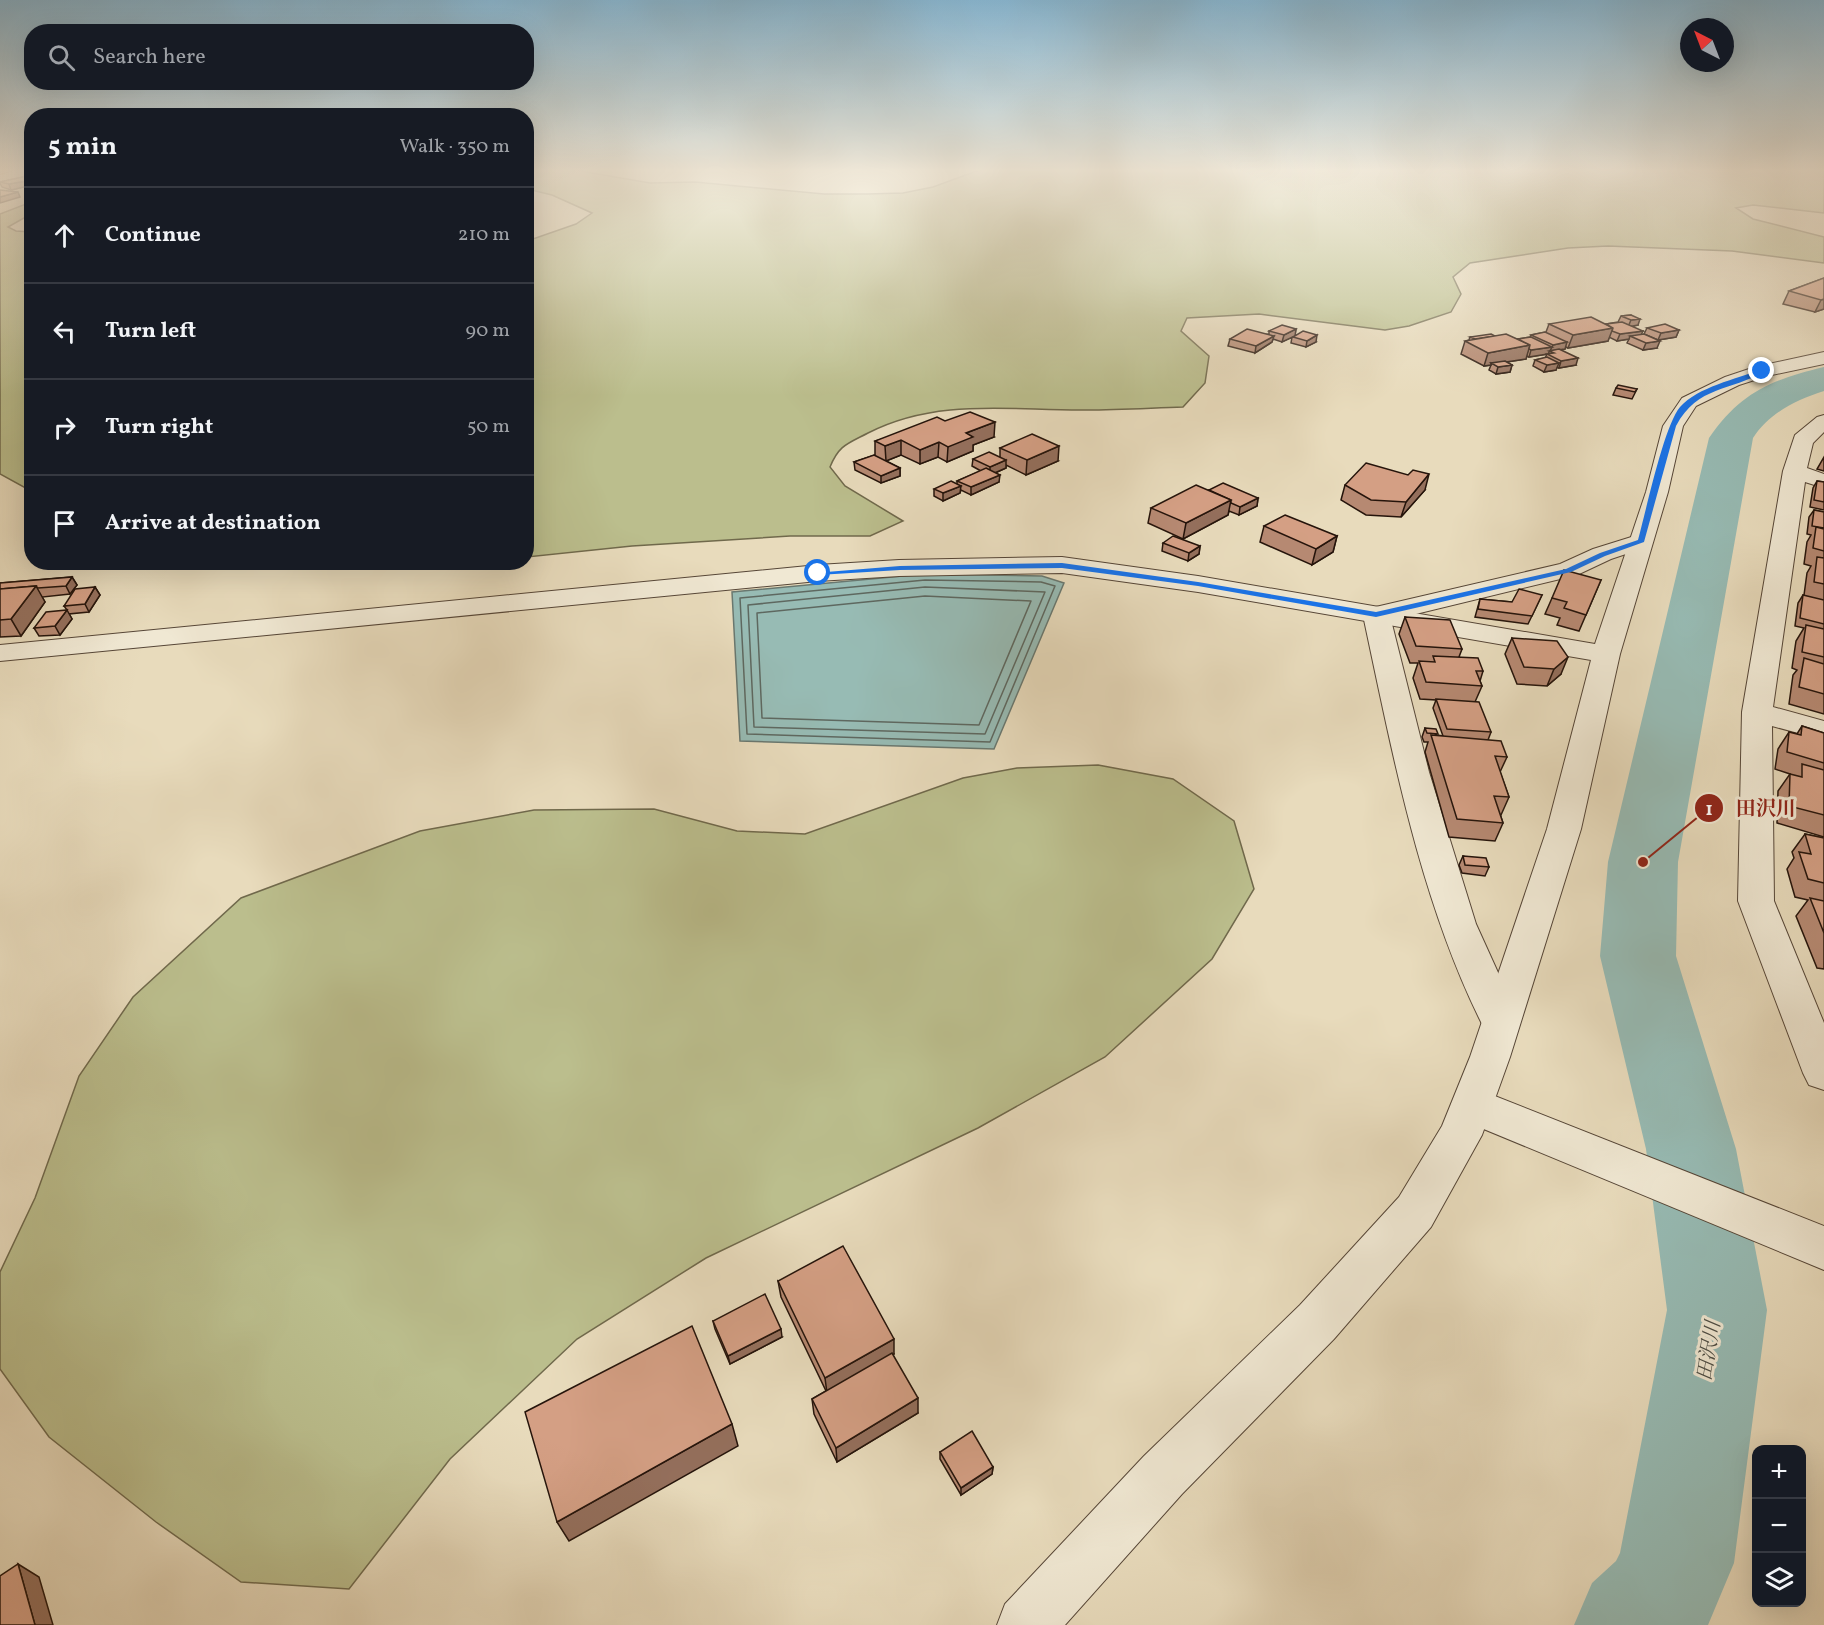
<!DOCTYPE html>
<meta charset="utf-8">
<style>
:root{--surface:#171b24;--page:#242831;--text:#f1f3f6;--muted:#9ea1a6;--line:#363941}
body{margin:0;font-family:Vollkorn,"Noto Serif JP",serif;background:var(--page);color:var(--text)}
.controls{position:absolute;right:18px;bottom:18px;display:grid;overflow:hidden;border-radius:12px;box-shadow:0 6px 24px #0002}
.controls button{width:54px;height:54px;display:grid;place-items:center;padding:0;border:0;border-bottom:2px solid var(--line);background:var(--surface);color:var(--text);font:30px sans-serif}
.compass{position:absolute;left:1680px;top:18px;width:54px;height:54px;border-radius:50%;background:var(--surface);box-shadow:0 6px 24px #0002;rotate:318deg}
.stop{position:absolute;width:18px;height:18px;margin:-14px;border:4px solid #1a73e8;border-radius:50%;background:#fff}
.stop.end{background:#1a73e8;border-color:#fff;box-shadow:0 2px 6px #0008}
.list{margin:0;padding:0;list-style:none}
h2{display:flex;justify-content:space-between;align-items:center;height:78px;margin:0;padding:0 24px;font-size:26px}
h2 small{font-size:20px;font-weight:400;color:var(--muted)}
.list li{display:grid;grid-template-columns:39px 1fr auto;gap:18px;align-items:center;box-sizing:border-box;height:96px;padding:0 24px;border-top:2px solid var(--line)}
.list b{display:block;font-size:22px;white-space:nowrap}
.list em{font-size:20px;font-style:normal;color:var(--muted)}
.icon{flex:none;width:33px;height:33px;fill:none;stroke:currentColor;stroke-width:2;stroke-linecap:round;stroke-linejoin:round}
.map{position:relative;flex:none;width:1824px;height:1625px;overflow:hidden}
.search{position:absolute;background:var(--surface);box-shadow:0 6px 24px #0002;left:24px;top:24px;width:510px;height:66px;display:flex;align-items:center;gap:15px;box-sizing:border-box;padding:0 21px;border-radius:24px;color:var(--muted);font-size:22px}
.panel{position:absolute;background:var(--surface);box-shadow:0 6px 24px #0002;left:24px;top:108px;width:510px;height:462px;border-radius:24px}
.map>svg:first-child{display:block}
.green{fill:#bbbe8d;stroke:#70694c;stroke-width:1.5}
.water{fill:#97bbb4;stroke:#697870;stroke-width:1.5}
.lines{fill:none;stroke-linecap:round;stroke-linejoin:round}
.shore{stroke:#5e6860;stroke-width:1.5}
.river{fill:#97bbb4;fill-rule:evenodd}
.minor-casing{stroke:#564637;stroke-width:2}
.tertiary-casing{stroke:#564637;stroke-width:2}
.minor{fill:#f0e8d3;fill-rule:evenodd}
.tertiary{fill:#f0e8d3;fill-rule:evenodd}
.wall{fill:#b68972;stroke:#25140b;stroke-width:1.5}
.shaded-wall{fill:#946f5c;stroke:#25140b;stroke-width:1.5}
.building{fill:#d49f84;stroke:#25140b;stroke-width:1.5}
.route{fill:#1a73e8}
.labels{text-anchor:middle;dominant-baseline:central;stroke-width:6;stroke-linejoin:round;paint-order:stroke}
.water-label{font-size:20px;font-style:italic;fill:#4d4e46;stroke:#f0e8d3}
.leader{fill:none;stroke:#8f2418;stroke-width:2}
.callout-dot{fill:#8f2418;stroke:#f0e8d3;stroke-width:2}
.mark-label{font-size:18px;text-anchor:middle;font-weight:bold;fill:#fff}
.callout-label{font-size:20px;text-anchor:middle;font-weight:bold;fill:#8f2418;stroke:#f0e8d3;stroke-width:6;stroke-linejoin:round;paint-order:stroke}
</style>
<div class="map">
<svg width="1824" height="1625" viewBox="0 0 1824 1625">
<rect width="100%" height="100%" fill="#e8dbbc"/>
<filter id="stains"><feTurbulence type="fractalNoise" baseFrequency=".00333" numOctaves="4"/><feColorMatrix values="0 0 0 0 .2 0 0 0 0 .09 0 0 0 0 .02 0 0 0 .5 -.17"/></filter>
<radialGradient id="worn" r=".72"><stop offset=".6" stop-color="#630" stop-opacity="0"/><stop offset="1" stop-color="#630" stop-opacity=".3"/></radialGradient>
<g class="green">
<path d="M527 169H569L650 183 695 182 824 194H867L903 193 933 187 982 169H1824V213L1753 205 1736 208 1753 219 1824 237V263L1732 251 1608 246 1568 248 1470 263 1453 277 1461 294 1451 312 1409 326 1385 330 1259 314 1187 318 1181 331 1209 356 1205 383 1183 407C1151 408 1119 410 1087 410 1012 411 938 397 868 433 847 444 839 445 830 467L845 486 903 521 870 536H790L632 546 527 557V241L576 224 592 213 552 195 527 189Z"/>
<polygon points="31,202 31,214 8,227 16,231 31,232 31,491 0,474 0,214"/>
<polygon points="1098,765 1173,779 1234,821 1254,889 1212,959 1105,1057 978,1128 706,1258 577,1339 450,1459 349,1589 241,1582 156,1522 49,1437 0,1369 0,1272 35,1198 79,1076 133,997 241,898 420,831 534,810 654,809 737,831 805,834 963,778 1017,768"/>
</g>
<polygon class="water" points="924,574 1042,576 1064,583 994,749 740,741 732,592"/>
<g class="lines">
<g class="shore">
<polygon points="925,580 1041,582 1055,586 990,742 747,734 740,598"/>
<polygon points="925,587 1045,592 985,734 754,727 748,605"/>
<polygon points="925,596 1031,601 979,725 762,718 757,613"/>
</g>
<path class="river" d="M1824 367V391C1796 400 1769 413 1753 438L1678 862 1676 956 1736 1149 1767 1310 1734 1563 1708 1625H1574L1592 1583 1616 1561 1620 1553 1667 1310 1646 1149 1600 956 1608 862 1709 438C1741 392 1771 380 1824 367Z"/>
<g class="minor-casing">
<g id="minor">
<polygon points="21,169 32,169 32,174 0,183 0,175"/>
<polygon points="1824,415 1824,432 1813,443 1807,468 1824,474 1824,488 1805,482 1773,707 1824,721 1824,740 1772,726 1774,901 1824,1023 1824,1090 1809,1085 1803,1073 1738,901 1742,712 1783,471 1795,435 1817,417"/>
<path d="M1641 534 1650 536 1653 541 1650 546 1611 559 1577 575 1391 620 1429 772 1476 924 1520 1021 1514 1032 1500 1037 1486 1032C1420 903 1393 755 1363 615L1367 609 1560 564 1593 549Z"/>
<polygon points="1472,1087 1824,1226 1824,1270 1457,1118 1451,1105 1457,1092"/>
</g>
</g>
<g class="tertiary-casing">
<polygon id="tertiary" points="1824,352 1824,364 1767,376 1739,385 1696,406 1683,426 1668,492 1620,654 1581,829 1510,1057 1482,1135 1431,1227 1334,1339 1182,1494 1065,1625 997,1625 1005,1604 1144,1456 1300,1305 1399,1197 1442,1126 1470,1057 1547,829 1591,660 1198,592 1062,573 899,576 818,581 0,661 0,645 818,565 899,560 1062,557 1198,576 1595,644 1646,492 1663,426 1682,398 1725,377 1755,367"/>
</g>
<use href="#minor" class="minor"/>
<use href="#tertiary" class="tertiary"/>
</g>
<g class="wall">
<polygon points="32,175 32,185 11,190 2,187 0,183 0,182"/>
<polygon points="1824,278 1824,309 1815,312 1783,304 1789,291"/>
<polygon points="1631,315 1638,325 1633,326 1657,348 1643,350 1627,343 1629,339 1617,341 1609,337 1608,341 1568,348 1566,347 1565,349 1560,350 1576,365 1559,368 1557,367 1556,370 1544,372 1533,366 1535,360 1545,358 1547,354 1529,357 1527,356 1526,359 1507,362 1512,365 1510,372 1496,374 1489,370 1491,365 1484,366 1461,354 1465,341 1469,340 1470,337 1495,336 1518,339 1530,337 1531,335 1546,332 1549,324 1606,324 1618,322 1621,316"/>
<polygon points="1647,328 1679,330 1676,337 1658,340 1644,334"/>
<polygon points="1296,329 1295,335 1316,342 1306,347 1291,343 1292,337 1282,342 1273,339 1272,342 1255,353 1228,346 1230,339 1269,334 1269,331"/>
<polygon points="1616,388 1637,389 1632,399 1613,395"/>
<polygon points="945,421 994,437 973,445 973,451 947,462 938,457 920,464 901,455 886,461 900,468 900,476 881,483 855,470 854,462 875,455 875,441"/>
<polygon points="1000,448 1058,461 1026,475 1006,465 1006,468 995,473 999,482 971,495 961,490 960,493 943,501 934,496 934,489 957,484 957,481 981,471 972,466 973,459 1000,457"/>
<polygon points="1824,457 1824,471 1817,469"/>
<polygon points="1817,481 1824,482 1824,510 1810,507 1813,488"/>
<polygon points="1345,485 1425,490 1401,517 1366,515 1341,500"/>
<polygon points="1209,490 1258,498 1257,506 1239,515 1229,511 1228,515 1183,539 1148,523 1151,508"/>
<polygon points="1814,510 1824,512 1824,714 1789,704 1793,675 1797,670 1792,668 1796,641 1804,628 1795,626 1798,603 1803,595 1804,595 1807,573 1811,566 1804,564 1807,542 1811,535 1807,534 1809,517"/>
<polygon points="1264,526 1337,536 1333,552 1312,565 1260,542"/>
<polygon points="1163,543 1200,546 1199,554 1188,561 1162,551"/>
<polygon points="72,577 77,585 70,594 42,597 45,602 21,636 0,637 0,583"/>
<polygon points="1601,580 1579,631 1557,625 1560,618 1545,614 1552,598"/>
<polygon points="95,587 100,595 89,612 69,614 72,619 60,635 39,636 34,628 67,610 64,606"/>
<polygon points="1542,595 1528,624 1475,617 1480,599 1512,602"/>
<polygon points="1405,617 1462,649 1459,657 1483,671 1480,681 1482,686 1475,702 1491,732 1488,740 1507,757 1500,772 1509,797 1501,815 1500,814 1503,823 1495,841 1449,837 1425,752 1428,742 1424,742 1422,737 1425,728 1437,735 1443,736 1433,708 1436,700 1420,699 1413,678 1418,663 1410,663 1399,634"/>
<polygon points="1512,638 1561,674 1547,686 1517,684 1505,654"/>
<polygon points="1802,726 1824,733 1824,837 1777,823 1778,791 1790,774 1775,769 1778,749 1789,732 1797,734"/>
<polygon points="1805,834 1824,838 1824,969 1817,968 1796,916 1808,900 1795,897 1787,869 1794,858 1792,852"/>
<polygon points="1463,856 1489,867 1485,876 1462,873 1459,865"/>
<polygon points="778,1281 894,1354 893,1355 918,1413 837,1462 814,1414 812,1399 826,1391 781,1297"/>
<polygon points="713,1321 782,1337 730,1364 715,1329"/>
<polygon points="940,1452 993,1467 992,1474 961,1495 940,1459"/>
</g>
<g class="shaded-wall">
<polygon points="32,180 32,185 11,190 9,184"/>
<polygon points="18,192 20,197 0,203 0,197"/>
<polygon points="1824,299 1824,309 1815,312 1821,300"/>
<polygon points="1640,319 1638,325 1628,327 1631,320"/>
<polygon points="1613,328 1608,341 1568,348 1573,335"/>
<polygon points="1296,329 1295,336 1282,342 1284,335"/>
<polygon points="1679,330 1676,337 1658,340 1661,333"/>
<polygon points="1643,331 1640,337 1630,336 1629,339 1617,341 1620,334"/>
<polygon points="1317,335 1316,342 1306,347 1307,341"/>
<polygon points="1274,336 1272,342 1255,353 1256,346"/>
<polygon points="1660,341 1657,348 1643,350 1646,343"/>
<polygon points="1567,342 1565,349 1550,351 1553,345"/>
<polygon points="1530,345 1526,359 1493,364 1491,363 1491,365 1484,366 1488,353"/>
<polygon points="1552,347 1548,354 1529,357 1531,350"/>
<polygon points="1578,358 1576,365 1559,368 1561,361"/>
<polygon points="1559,363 1556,370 1544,372 1547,365"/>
<polygon points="1512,365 1510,372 1496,374 1498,367"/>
<polygon points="995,422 994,437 973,445 973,451 947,462 948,447 966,433"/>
<polygon points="901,440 901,455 886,461 885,446"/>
<polygon points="939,442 938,457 920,464 920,450"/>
<polygon points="1059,446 1058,461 1026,475 1027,460"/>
<polygon points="1006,460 1006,468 990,475 990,467"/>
<polygon points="900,468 900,476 881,483 881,476"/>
<polygon points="1429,474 1425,490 1401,517 1406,502"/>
<polygon points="1000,475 999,482 971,495 971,487"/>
<polygon points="961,486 960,493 943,501 943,493"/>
<polygon points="1258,498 1257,506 1239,515 1240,507"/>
<polygon points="1231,500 1228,515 1183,539 1186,523"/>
<polygon points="1337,536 1333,552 1312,565 1316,549"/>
<polygon points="1200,546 1199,554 1188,561 1189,553"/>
<polygon points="72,577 77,585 70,594 66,586"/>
<polygon points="36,586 45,602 21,636 11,619"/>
<polygon points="95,587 100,595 89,612 85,604"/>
<polygon points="67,610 72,619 60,635 55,626"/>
<polygon points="1568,657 1561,674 1547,686 1554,669"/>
<polygon points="781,1329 782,1337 730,1364 728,1356"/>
<polygon points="894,1339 894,1354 827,1393 825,1378"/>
<polygon points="918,1398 918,1413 837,1462 836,1448"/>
<polygon points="732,1424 738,1446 569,1541 557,1522"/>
<polygon points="993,1467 992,1474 961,1495 961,1488"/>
<polygon points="18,1564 39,1577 53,1625 35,1625"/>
</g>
<g class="building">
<polygon points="32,175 32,180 9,184 0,182"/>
<polygon points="0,190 18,192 0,197"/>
<polygon points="1824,278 1824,299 1821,300 1789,291"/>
<polygon points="1631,315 1640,319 1631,320 1621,316"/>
<polygon points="1591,317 1613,328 1573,335 1549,324"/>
<polygon points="1622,322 1643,331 1620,334 1612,331 1613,328 1606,324"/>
<polygon points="1665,324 1679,330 1661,333 1647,328"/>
<polygon points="1282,325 1296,329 1284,335 1269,331"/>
<polygon points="1247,329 1274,336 1256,346 1230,339"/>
<polygon points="1303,331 1317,335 1307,341 1293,337"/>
<polygon points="1545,332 1567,342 1553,345 1531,335"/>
<polygon points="1491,334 1495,336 1475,339 1470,337"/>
<polygon points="1506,334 1530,345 1488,353 1465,341"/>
<polygon points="1644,334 1660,341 1646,343 1630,336"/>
<polygon points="1531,337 1552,347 1531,350 1529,349 1530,345 1518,339"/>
<polygon points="1559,349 1578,358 1561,361 1547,354 1554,353 1549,351"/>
<polygon points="1547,357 1559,363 1547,365 1535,360"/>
<polygon points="1505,361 1512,365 1498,367 1491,363"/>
<polygon points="1618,385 1637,389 1635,392 1616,388"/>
<polygon points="970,412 995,422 966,433 973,437 948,447 939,442 920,450 901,440 885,446 875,441 937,417 945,421"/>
<polygon points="1032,434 1059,446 1027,460 1000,448"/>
<polygon points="989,452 1006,460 990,467 973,459"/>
<polygon points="874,455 900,468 881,476 854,462"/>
<polygon points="1366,463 1408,475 1413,470 1429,474 1406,502 1371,500 1345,485"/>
<polygon points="986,468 1000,475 971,487 957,481"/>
<polygon points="951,481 961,486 943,493 934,489"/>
<polygon points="1817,481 1824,482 1824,502 1814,500"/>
<polygon points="1223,483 1258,498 1240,507 1231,503 1231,500 1209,490"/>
<polygon points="1196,485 1231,500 1186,523 1151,508"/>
<polygon points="1814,510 1824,512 1824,528 1812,526"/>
<polygon points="1285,515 1337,536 1316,549 1264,526"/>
<polygon points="1816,527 1824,529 1824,551 1813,548"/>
<polygon points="1173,536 1200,546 1189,553 1163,543"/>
<polygon points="1817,557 1824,558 1824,584 1814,582"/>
<polygon points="1564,570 1601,580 1586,615 1564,608 1567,602 1552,598"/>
<polygon points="72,577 66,586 38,588 36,586 0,589 0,583"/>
<polygon points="36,586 11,619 0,620 0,589"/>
<polygon points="95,587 85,604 64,606 75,589"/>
<polygon points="1519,589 1542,595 1532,616 1478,609 1480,599 1512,602"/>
<polygon points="1803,595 1824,600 1824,624 1800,618"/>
<polygon points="67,610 55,626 34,628 46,612"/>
<polygon points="1405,617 1450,620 1462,649 1416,646"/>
<polygon points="1806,625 1824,629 1824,657 1802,652"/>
<polygon points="1512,638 1557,641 1568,657 1554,669 1524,667"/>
<polygon points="1433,656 1478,658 1483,671 1476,671 1482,686 1426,682 1419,661 1435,662"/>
<polygon points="1804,658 1824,664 1824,694 1799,687"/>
<polygon points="1436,699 1479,702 1491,732 1447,729"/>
<polygon points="1802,726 1824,733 1824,763 1787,752 1789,732 1801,735"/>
<polygon points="1425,728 1436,729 1438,734 1427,733"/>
<polygon points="1431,735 1501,741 1507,757 1495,756 1509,797 1494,796 1503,823 1457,819"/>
<polygon points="1802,764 1824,770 1824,815 1789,806 1790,774 1802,777"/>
<polygon points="1805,834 1824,838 1824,883 1808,879 1799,852 1811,854"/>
<polygon points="1463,856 1486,858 1489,867 1465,865"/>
<polygon points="1810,898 1824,901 1824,933"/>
<polygon points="843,1246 894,1339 825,1378 778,1281"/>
<polygon points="765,1294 781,1329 728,1356 713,1321"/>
<polygon points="692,1326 732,1424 557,1522 525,1412"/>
<polygon points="892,1353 918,1398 836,1448 812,1399"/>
<polygon points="972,1431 993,1467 961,1488 940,1452"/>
<polygon points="18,1564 35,1625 0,1625 0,1576"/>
</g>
<linearGradient id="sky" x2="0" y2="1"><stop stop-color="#87b7d3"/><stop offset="0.43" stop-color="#f5efe1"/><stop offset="1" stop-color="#f5efe1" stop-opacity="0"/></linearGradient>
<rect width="1824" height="396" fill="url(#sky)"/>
<path class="route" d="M1760 370 1765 371C1730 392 1698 385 1676 426L1644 542 1605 556 1571 572 1376 617 1198 586 1062 568 900 570 818 575 814 573 900 566 1062 563 1198 582 1376 612 1566 569 1600 553 1638 540C1646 511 1664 426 1680 407 1698 387 1736 379 1760 370Z"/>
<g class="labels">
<g class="water-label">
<text transform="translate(1710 1351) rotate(-81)">田沢川</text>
</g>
</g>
<path class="leader" d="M1643 862L1709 808"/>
<g class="callout-dot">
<circle cx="1643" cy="862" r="6"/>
<circle cx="1709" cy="808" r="15"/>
</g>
<g class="mark-label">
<text x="1709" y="815">1</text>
</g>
<g class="callout-label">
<text x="1766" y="815">田沢川</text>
</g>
<rect width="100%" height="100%" filter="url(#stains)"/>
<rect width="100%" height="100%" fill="url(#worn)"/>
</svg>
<div class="controls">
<button>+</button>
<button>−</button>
<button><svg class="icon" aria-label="layers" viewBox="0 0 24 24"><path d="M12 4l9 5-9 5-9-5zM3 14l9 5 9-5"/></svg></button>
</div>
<svg class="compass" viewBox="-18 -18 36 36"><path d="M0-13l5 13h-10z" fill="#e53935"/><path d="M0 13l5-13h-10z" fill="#9ea1a6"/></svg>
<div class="stop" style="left:818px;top:573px"></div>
<div class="stop end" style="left:1762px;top:371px"></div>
<div class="search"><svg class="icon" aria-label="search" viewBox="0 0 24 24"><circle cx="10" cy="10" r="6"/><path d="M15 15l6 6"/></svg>Search here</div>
<section class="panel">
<h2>5 min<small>Walk · 350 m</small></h2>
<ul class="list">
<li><svg class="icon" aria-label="ahead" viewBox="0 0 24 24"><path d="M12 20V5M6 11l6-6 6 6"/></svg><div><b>Continue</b></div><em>210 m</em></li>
<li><svg class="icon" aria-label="left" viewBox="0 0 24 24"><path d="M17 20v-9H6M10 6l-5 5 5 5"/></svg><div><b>Turn left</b></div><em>90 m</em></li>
<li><svg class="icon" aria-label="right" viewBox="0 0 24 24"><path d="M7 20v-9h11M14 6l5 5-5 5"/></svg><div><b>Turn right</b></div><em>50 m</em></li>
<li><svg class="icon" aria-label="arrive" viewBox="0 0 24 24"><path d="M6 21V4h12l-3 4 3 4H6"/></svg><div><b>Arrive at destination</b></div></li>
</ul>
</section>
</div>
